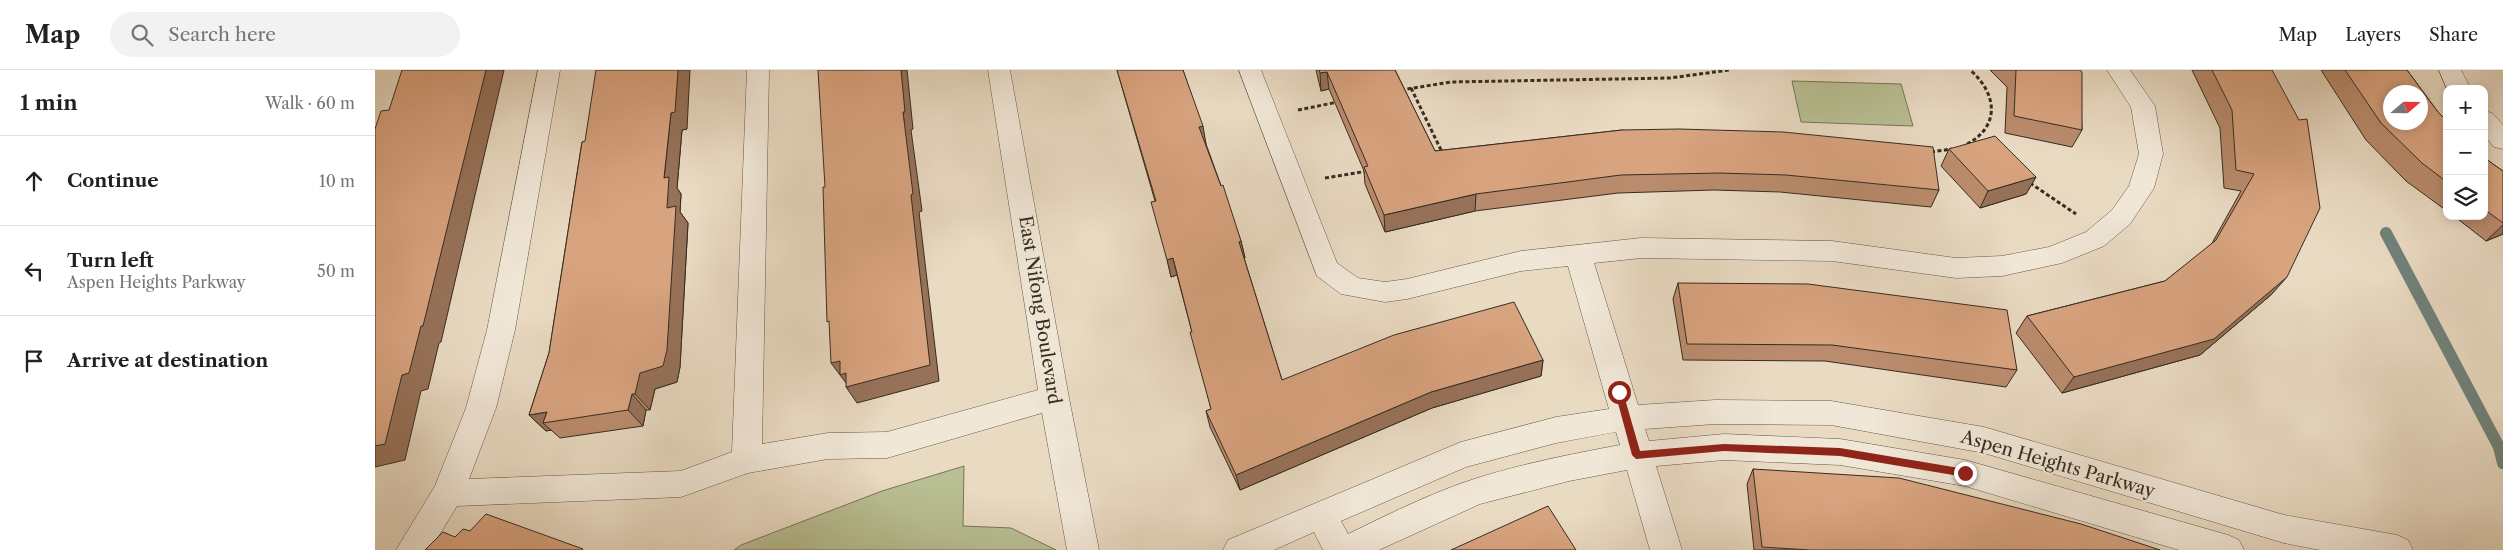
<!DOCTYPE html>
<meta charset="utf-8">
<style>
:root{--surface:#fff;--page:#f2f2f2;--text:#222;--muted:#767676;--line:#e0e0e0}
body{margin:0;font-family:"Libre Caslon Text",serif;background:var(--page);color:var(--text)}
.controls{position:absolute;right:15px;top:15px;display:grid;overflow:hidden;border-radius:10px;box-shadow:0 2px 12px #0003}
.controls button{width:45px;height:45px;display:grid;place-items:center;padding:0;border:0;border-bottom:1px solid var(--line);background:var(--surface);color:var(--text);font:25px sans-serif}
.compass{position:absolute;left:2008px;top:15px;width:45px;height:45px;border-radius:50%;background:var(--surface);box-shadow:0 2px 12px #0003;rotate:70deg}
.stop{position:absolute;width:15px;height:15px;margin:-11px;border:4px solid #8f2418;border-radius:50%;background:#fff}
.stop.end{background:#8f2418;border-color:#fff;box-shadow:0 1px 5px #0008}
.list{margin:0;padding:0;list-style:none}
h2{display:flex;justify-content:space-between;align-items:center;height:65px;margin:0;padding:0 20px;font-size:21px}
h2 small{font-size:16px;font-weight:400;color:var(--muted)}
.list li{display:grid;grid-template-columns:32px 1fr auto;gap:15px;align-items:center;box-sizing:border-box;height:90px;padding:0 20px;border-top:1px solid var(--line)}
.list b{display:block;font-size:19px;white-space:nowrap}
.list p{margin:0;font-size:16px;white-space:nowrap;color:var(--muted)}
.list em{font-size:16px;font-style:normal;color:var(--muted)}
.icon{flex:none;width:28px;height:28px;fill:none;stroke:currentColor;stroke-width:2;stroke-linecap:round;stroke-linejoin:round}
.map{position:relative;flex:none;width:2128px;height:480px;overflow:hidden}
header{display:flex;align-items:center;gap:30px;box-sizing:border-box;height:70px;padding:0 25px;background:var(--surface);border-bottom:1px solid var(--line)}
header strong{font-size:24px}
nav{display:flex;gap:28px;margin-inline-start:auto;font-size:18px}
.search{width:350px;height:45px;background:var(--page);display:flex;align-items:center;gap:12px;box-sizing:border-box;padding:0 18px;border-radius:28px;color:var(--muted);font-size:19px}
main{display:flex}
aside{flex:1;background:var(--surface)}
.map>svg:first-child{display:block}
.green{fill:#b8bf92;stroke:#76765a}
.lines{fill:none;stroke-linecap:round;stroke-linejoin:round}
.stream{stroke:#70827b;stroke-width:12}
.minor-casing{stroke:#62584b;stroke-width:1}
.path{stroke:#352d23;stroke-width:3;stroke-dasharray:4 2.5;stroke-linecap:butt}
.minor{fill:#f1e7d7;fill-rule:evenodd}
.wall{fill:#ba8c6d;stroke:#352d23}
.shaded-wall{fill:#977259;stroke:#352d23}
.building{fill:#d8a37f;stroke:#352d23;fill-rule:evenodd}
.route{fill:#8f2418}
.labels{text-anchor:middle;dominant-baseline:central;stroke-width:4;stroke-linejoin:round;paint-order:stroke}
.street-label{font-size:18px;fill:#352d23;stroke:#f1e7d7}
</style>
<header>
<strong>Map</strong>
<div class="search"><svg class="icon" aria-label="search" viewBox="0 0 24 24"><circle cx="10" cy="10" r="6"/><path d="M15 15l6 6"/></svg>Search here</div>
<nav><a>Map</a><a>Layers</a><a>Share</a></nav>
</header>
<main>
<aside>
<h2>1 min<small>Walk · 60 m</small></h2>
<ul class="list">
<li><svg class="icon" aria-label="ahead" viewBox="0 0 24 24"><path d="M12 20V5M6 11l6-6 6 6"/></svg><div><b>Continue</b></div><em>10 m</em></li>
<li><svg class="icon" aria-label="left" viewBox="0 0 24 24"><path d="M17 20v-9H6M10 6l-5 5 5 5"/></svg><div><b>Turn left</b><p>Aspen Heights Parkway</p></div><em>50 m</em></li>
<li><svg class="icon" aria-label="arrive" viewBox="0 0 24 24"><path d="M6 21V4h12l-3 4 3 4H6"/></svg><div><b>Arrive at destination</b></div></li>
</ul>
</aside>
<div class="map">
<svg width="2128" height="480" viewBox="0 0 2128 480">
<rect width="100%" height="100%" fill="#e9dac2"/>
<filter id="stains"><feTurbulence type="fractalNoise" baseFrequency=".004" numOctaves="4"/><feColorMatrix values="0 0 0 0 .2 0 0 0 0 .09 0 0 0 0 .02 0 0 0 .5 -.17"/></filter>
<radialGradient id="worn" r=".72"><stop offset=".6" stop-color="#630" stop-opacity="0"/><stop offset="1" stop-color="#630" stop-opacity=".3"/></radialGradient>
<g class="green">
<polygon points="1417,11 1526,14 1538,56 1426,52"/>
<polygon points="589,396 588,456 636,458 681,480 359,480 366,475 507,421"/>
</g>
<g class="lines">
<polyline class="stream" points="2011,163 2124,377 2128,393"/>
<g class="minor-casing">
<g id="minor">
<polygon points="163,0 185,0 140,260 121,338 94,409 306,401 357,382 372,0 394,0 387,374 453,363 512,362 663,320 613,0 635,0 694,328 724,480 692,480 667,343 512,388 453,389 373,403 306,427 82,436 55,480 21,480 60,416 91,338 112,260"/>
<path d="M864 0H886L962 193 983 208 1010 212 1032 209 1146 181 1266 168 1457 171 1581 188 1627 186 1674 177 1711 162 1737 140 1754 116 1764 84 1756 37 1732 0H1755L1780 36 1788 84 1779 118 1755 154 1729 176 1687 193 1627 206 1581 208 1457 191 1266 188 1219 193 1263 335 1340 330 1456 331 1609 357 1909 445 2022 465 2033 470 2038 480H1945L1909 473 1609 383 1456 355 1340 354 1270 359 1274 371 1349 364 1465 369 1590 390 1853 465 1864 470 1869 480H1804L1590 416 1465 395 1349 390 1281 396 1307 480H1275L1252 400 1194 411 1105 434 1004 480H948L939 462 899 480H848L853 470 1086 372 1181 347 1234 339 1193 196 1146 201 1032 229 1010 232 966 224 942 206ZM1241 362 1245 375C1196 384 1146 394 1099 409 1056 423 1014 444 973 464L966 451 1091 397 1181 373Z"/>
<polygon points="2064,0 2086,0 2096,19 2072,19"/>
<polygon points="2109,41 2117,43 2128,55 2128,79 2119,77 2109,65"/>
</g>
</g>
<g class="path">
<polyline points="1036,18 1067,82"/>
<polyline points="1026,20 1076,12 1295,8 1354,0"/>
<polyline points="923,40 963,32"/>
<path d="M1592 74C1626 56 1622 23 1595 0"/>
<polyline points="1556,82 1577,79"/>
<polyline points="950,108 993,101"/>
<polyline points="1655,113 1701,144"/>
</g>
<use href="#minor" class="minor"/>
</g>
<g class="wall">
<polygon points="742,0 808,0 831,74 866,171 870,188 869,188 907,310 1168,290 1166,306 1057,338 865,420 835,357 831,341 836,339 817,262 802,205 796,207 780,131"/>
<polygon points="941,0 1020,0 1060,81 1247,60 1564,120 1556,137 1405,122 1339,120 1243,123 1100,141 1010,162 990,114 989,101 954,19 946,21"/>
<polygon points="1615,0 1705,0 1707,60 1697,77 1630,63 1632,17"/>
<polygon points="1817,0 1897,0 1897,224 1825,285 1687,323 1641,263 1652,246 1790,211 1836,175 1866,121 1849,118 1845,58"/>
<polygon points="1946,0 2032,0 2063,42 2072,51 2072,141 2031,111 1991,70"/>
<polygon points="312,59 307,60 302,118 306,124 305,142 313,153 305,297 302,312 280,319 275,340 271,340 268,356 185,368 176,360 171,361 154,345 174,283 207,72"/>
<polygon points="1574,79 1661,107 1651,124 1605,138 1566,96"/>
<polygon points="2109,86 2115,92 2128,101 2128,164 2111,171 2079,146 2109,146"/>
<polygon points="1303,213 1642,300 1631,317 1450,291 1308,290 1298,229"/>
<polygon points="1378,399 1785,480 1379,480 1372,414"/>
</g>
<g class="shaded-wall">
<polygon points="111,0 129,0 66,272 64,273 53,319 46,321 30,390 0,397 0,376 27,305"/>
<polygon points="303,0 315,0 312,59 307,60 302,118 306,124 305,142 313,153 305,297 302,312 280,319 275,340 260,324 289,108 296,43"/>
<polygon points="526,0 532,0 538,59 536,60 547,141 544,142 564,311 482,333 471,317 474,317 456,293 536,125 528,42"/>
<polygon points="952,2 954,19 946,21 945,3"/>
<polygon points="828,56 831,74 828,74 824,57"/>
<polygon points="1661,107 1651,124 1605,138 1613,121"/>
<polygon points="1101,124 1100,141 1010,162 1009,145"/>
<polygon points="2128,155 2128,164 2111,171"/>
<polygon points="866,171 870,188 867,189 864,172"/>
<polygon points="798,188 802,205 796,207 792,190"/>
<polygon points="1912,207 1897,224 1825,285 1687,323 1699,307"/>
<polygon points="1168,290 1166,306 1057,338 865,420 861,405 1056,322"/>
<polygon points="257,324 271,340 268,356 253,340"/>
<polygon points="172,342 168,353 176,360 171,361 154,345"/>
</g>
<g class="building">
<polygon points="27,0 111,0 48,256 46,256 34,303 27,305 10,374 0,376 0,59 6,41 14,40"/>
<polygon points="221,0 303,0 300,42 296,43 289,108 294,107 292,138 301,136 292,280 288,296 265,303 260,324 257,324 253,340 168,353 172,342 154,345 174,283 207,72 210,71"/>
<polygon points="443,0 526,0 530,42 528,42 538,124 536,125 555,295 471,317 471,303 465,305 465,291 456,293 454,251 452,252 448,117 450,117"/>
<polygon points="742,0 808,0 828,56 824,57 846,116 848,115 866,171 864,172 907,310 1019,265 1139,232 1168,290 1056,322 861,405 831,341 836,339 815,262 817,262 798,188 792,190 776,132 781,131"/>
<polygon points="944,0 1020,0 1060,81 1247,60 1304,59 1408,62 1558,77 1564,120 1411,105 1344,103 1246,105 1101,124 1009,145 989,97 993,96 952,2 945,3"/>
<polygon points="1641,0 1705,0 1707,2 1707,60 1639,46"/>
<polygon points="1837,0 1897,0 1924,50 1932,49 1945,138 1912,207 1839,269 1699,307 1652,246 1790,211 1841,170 1879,104 1861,100 1857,40"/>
<path d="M1970 0H2032L2063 42 2072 51V112L2047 93 2006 53ZM2016 22H2046V52H2016Z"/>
<polygon points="1620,66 1661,107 1613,121 1574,79"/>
<polygon points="2109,86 2115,92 2128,101 2128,153 2109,139"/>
<polygon points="1303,213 1433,214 1632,240 1642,300 1457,275 1312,274"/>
<polygon points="1378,399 1524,408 1706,454 1785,480 1435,480 1387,477"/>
<polygon points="1173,436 1201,480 1076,480"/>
<polygon points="111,444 208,479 207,480 50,480 68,462 80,467 88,459 95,461"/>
</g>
<polygon class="route" points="1244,319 1248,322 1265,381 1349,374 1465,378 1590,399 1595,403 1590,407 1465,386 1349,381 1261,389 1257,385 1240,322"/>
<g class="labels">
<g class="street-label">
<text transform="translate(665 240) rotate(81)">East Nifong Boulevard</text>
<text transform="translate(1683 394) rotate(16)">Aspen Heights Parkway</text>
</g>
</g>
<rect width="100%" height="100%" filter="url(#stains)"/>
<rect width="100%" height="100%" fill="url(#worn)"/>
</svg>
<div class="controls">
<button>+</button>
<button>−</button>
<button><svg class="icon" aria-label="layers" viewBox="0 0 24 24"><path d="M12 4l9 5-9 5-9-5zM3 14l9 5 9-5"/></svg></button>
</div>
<svg class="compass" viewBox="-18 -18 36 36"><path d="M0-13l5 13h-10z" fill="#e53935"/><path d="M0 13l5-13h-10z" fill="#767676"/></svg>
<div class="stop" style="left:1244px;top:322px"></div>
<div class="stop end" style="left:1590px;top:403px"></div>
</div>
</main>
